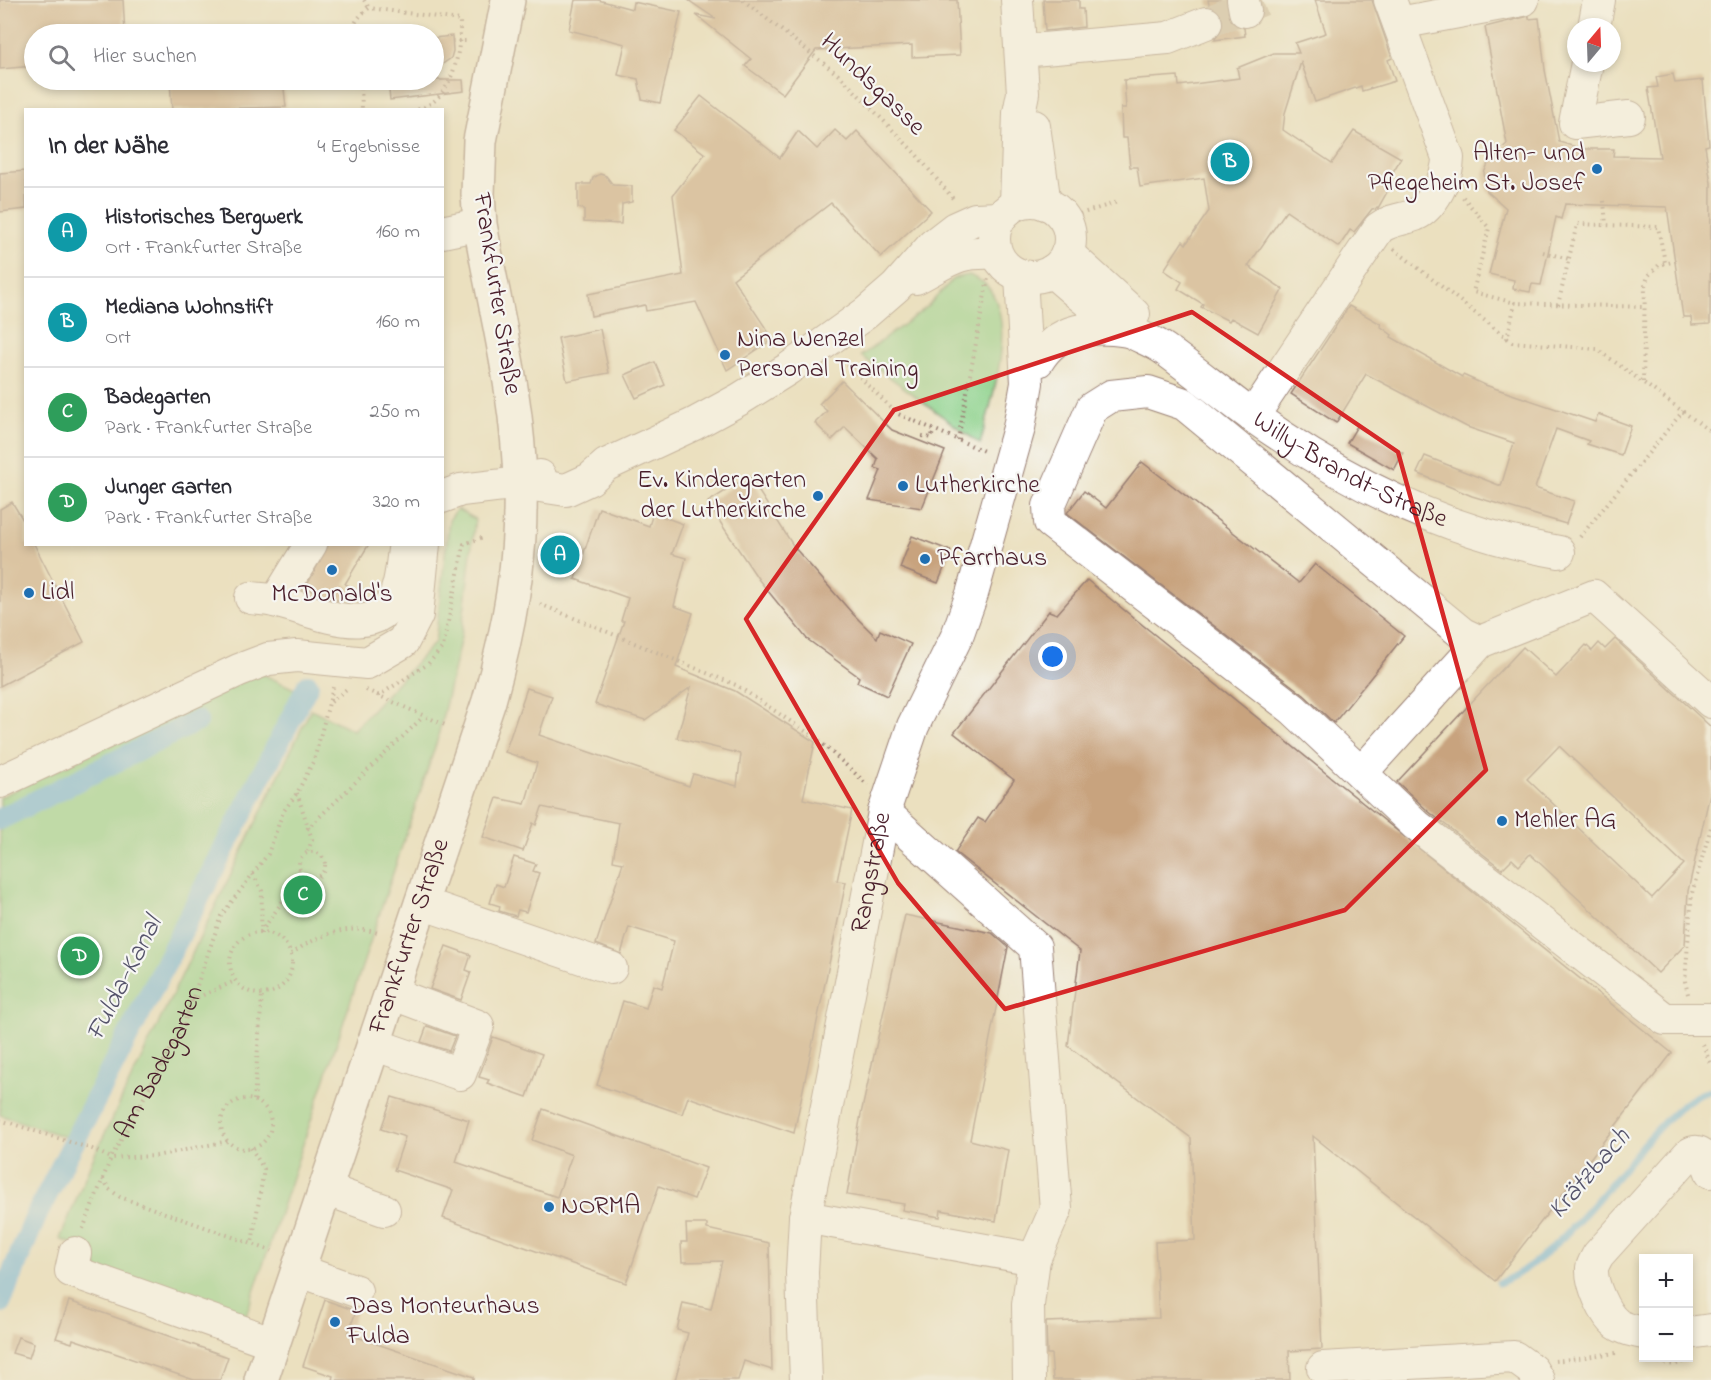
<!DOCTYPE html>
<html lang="de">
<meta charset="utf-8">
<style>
:root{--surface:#fff;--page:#f2f2f3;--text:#2b2b33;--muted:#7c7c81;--line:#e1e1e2;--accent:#111827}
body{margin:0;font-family:"Indie Flower",sans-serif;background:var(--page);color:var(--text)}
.controls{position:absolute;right:18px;bottom:18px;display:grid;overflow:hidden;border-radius:0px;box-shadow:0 3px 9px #0003}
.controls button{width:54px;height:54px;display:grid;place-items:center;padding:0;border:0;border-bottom:2px solid var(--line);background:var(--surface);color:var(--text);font:30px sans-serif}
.compass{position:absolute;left:1567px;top:18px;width:54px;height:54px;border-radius:50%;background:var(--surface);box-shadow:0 3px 9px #0003;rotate:19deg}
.you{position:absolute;left:1053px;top:657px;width:21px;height:21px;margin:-15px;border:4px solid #fff;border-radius:50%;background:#1a73e8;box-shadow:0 0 0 9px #1a73e833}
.badge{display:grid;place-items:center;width:39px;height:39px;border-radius:50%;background:var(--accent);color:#fff;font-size:20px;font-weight:700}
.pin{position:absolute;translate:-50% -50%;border:3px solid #fff;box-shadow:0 2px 6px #0006}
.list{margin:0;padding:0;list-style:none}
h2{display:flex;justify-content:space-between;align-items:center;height:78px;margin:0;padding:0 24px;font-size:26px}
h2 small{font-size:20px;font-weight:400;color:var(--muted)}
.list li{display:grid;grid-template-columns:39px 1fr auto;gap:18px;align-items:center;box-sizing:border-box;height:90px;padding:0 24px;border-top:2px solid var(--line)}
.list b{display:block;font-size:22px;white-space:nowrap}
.list p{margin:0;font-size:20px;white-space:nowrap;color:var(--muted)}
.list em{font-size:20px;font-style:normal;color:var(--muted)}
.icon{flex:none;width:33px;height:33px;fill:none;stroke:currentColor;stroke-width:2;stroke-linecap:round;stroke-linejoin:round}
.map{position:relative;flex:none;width:1711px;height:1380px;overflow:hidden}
.search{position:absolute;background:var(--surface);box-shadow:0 3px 9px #0003;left:24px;top:24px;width:420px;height:66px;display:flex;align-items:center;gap:15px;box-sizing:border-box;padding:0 21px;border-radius:33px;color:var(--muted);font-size:22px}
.panel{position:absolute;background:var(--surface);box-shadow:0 3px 9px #0003;left:24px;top:108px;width:420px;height:438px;border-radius:0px}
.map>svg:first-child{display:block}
.green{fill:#8dd28b;stroke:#6c785b;stroke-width:1.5}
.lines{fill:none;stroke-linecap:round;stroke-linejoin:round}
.stream{stroke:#6ab3e2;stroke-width:7}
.canal{stroke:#6ab3e2;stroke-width:22}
.building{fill:#c8a37e;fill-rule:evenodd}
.minor-tunnel{stroke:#cbb9a1;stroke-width:32;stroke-dasharray:32 16;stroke-linecap:butt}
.minor-casing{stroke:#9a8075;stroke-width:34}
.major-casing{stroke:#9a8075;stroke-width:36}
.path{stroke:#9a8075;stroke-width:4;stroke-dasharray:1.5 4.5;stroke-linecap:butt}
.minor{stroke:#fff;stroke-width:32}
.major{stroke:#fff;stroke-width:33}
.marked{fill:none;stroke:#d62828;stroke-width:4.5;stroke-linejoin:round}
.poi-dot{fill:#1f6fb2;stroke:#f6f6f2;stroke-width:2}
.labels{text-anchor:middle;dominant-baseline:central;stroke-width:4.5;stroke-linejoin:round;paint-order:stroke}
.street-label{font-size:26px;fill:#4a1f2b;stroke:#f6f6f2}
.poi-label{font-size:26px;fill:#4a1f2b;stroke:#f6f6f2;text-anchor:start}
.water-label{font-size:27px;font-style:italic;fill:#55536b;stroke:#f6f6f2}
</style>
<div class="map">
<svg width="1711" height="1380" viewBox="0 0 1711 1380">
<rect width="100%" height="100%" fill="#f6f6f2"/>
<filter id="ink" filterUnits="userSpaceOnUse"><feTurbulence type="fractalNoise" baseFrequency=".0167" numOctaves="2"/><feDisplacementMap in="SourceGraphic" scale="12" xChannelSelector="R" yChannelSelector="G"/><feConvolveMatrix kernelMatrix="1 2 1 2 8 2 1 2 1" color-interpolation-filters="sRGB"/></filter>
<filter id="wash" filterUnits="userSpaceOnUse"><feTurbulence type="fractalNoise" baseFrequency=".008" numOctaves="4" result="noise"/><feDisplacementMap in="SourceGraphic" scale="24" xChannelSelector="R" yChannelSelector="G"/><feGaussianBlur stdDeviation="1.35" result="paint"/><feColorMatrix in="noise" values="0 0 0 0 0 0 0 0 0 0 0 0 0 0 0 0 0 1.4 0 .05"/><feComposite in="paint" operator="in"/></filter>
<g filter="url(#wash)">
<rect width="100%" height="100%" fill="#ebe0bf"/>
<g class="green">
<path d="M969 275C975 278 984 281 988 287 1018 325 991 402 980 444L861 356 927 307 954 278Z"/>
<polygon points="457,509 475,519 461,637 437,741 243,1325 101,1276 89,1250 60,1239 92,1160 311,709 353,730 435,642 449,520"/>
<polygon points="260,673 297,690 65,1137 0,1115 0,797"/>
</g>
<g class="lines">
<path class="stream" d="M1499 1283C1551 1264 1607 1187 1644 1144 1660 1126 1686 1095 1711 1091"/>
<g class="canal">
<polyline points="0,819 197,721"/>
<polyline points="0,1303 37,1214 308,685"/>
</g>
</g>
<g id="blocks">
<g class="building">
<polygon points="0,0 123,0 125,34 34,34 34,66 0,69"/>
<polygon points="575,0 598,0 632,9 633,2 681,12 660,103 642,99 638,79 618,75 625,44 569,30"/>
<polygon points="688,0 957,0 960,55 912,57 912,45 816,50 783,94 745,66 751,59 696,15 716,19"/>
<polygon points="1043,0 1079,0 1079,9 1083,9 1084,27 1045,31"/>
<polygon points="1208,0 1225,0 1231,22 1244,28 1245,36 1214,40 1224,26 1223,17 1218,9 1209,5"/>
<polygon points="1315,0 1372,0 1392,58 1388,60 1395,81 1362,91 1361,86 1315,102 1301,62 1285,113 1283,130 1332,163 1354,131 1401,158 1387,182 1391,185 1378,208 1372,209 1354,232 1350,230 1339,247 1286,211 1248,266 1283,289 1258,333 1231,318 1229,321 1201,307 1203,304 1178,289 1182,282 1164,270 1183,241 1186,244 1209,211 1204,178 1140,187 1137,167 1130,167 1127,138 1122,138 1121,108 1126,108 1124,80 1178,76 1179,86 1239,78 1237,68 1274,53 1299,53 1295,43 1326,33"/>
<polygon points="1529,16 1529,19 1539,18 1545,70 1559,142 1582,149 1614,149 1613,156 1660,157 1648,88 1658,87 1656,77 1673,74 1675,83 1703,80 1709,145 1705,146 1711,183 1710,324 1692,325 1691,317 1683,317 1667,207 1565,204 1561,219 1556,217 1541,285 1532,284 1530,292 1513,289 1514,280 1489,274 1506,208 1487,191 1484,173 1491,157 1507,144 1485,27"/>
<polygon points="452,36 453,51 451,58 434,70 434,38"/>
<polygon points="170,80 283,80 286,107 172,110"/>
<polygon points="388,80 463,80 464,91 390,100"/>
<polygon points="701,96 780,158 798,131 817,149 835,130 847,141 857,131 931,211 881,257 831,203 733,279 773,339 727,370 696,302 646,311 645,305 591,316 588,294 683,275 673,195 705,154 674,130"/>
<polygon points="26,171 26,209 0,212 0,173"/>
<polygon points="600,174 606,176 613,185 632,186 632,202 622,204 621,224 584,222 584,209 578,208 578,184 591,184 593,178"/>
<polygon points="1349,306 1381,324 1380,326 1392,335 1391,337 1462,377 1463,375 1485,385 1595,422 1598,414 1631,426 1621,455 1587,444 1589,441 1556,429 1535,488 1574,501 1566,524 1472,496 1417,473 1425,456 1501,486 1514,443 1467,427 1366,374 1336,423 1291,394"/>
<polygon points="600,329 609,373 567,381 558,338"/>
<polygon points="655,362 665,385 636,398 625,375"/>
<polygon points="842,381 892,430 945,451 922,508 869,500 881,470 875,468 878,459 845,427 832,440 815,423 827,411 819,404"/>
<polygon points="1357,426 1403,453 1394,470 1347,443"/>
<polygon points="1142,462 1299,583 1315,564 1404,636 1334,723 1304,695 1067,513 1084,491 1106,508"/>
<polygon points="749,476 794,547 852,613 877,638 880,630 911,644 887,696 857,682 859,677 807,639 759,580 722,525 708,502"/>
<polygon points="12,502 26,525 26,544 34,544 84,642 0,686 0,509"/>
<polygon points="599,508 649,526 653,513 683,524 672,554 686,558 674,606 693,613 676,667 735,691 815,742 803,799 852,810 837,881 846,882 794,1133 688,1097 682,1114 597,1085 623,1001 646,1008 653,985 662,988 674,941 629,927 621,954 596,944 623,863 613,861 619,823 542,807 536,825 533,823 523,851 483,837 497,798 525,804 537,763 505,752 527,688 552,696 539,735 689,786 693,774 737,786 741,754 677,738 691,687 645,720 595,704 624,621 621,621 628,598 575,579"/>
<polygon points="912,536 951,551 938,583 900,568"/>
<polygon points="329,544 369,544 345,584 351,587 342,601 320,596 306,587"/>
<polygon points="1087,580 1672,1053 1495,1281 1313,1136 1322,1349 1289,1351 1290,1380 1053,1380 1051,1354 1047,1354 1046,1322 1159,1318 1155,1242 1195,1240 1191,1138 1068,1046 1080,951 955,852 978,818 985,822 1014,780 954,733 1049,611 1057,614"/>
<path d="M1615 639 1711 727V789L1688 891 1685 945 1658 973 1530 854 1519 866 1512 859 1502 869 1428 811 1397 782 1523 647 1556 677 1586 645 1592 651 1599 643 1605 649ZM1559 746 1684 864 1652 898 1527 779Z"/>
<polygon points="514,857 536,864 533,871 539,873 526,912 518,910 516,916 499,911 500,906 490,903 496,884 504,887"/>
<polygon points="905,915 992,933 1008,947 970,1140 1008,1150 996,1221 941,1210 940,1217 902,1210 904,1204 847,1195 861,1114"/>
<polygon points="446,946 471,955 466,970 471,972 461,1000 430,989"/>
<polygon points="427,1026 455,1036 449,1051 421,1042"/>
<polygon points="493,1037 542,1054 527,1097 487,1083 489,1080 479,1077"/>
<polygon points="392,1097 469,1120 456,1162 557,1197 572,1155 532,1140 543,1109 706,1168 694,1199 659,1186 626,1283 443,1218 453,1190 394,1170 405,1137 381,1129"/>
<polygon points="686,1224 707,1224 707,1229 769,1243 772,1370 744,1361 738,1380 675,1380 688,1333 677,1330 683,1303 711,1309 722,1261 682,1262 681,1242 687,1242"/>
<polygon points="325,1300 356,1311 348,1334 474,1377 474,1380 332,1380 333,1376 303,1366"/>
<polygon points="69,1301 228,1357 220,1380 194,1380 73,1339 72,1343 56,1338"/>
<polygon points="18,1337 34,1343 29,1358 12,1353"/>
</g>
</g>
</g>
<g filter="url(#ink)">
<use href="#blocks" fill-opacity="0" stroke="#9a8075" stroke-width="1.5"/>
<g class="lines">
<polyline class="minor-tunnel" points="1206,23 1262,0"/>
<g class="minor-casing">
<g id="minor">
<polyline points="1243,0 1245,11"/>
<polyline points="1399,23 1523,0"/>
<polyline points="1594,27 1599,0"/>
<polyline points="1021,51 1168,38 1206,23"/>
<polyline points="1587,63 1575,123 1629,117"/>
<polyline points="1034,126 1045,204"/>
<circle cx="1032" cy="239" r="38"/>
<polyline points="1016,204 1019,113 1023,93 1017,0"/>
<polyline points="442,232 480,224"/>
<polyline points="1067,253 1134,314"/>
<path id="s2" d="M1052 271C1076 293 1100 313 1128 330 1139 337 1153 341 1164 349 1193 370 1221 393 1251 415 1343 481 1447 533 1559 552"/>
<path d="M916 278C951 260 955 251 996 253"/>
<path d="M1038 361C1058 327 1092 325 1128 331"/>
<path d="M1253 416 1379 228C1391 219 1402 220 1415 215 1433 207 1448 176 1448 158L1390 0"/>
<polyline points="520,483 566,490 590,479 606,465 694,424 740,399 788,369 866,313 896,287 933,245 955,228 975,219 999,218"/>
<polyline points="442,497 461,490 520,483 540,476"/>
<path d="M251 598C259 599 267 599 274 601 310 608 381 647 397 590 402 576 402 559 405 544"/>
<polyline points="276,601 311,544"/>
<polyline points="1711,702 1594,596 1480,642 1463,634 1184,404 1148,392 1111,396 1092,408 1049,506 1050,522 1293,709 1416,825 1665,1019 1711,1019"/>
<polyline points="1361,773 1480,642"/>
<polyline points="0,782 239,670 268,659 297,656 367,663 403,642 417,615 424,544"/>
<polyline points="884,812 1035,947 1056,1209 1034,1259 1028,1305 1029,1380"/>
<polyline points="421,903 611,968"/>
<polyline points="373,1044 460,1074 478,1026 391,993"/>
<polyline points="325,1189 384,1210"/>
<polyline points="805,1217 1034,1259"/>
<polyline points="75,1253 71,1271 274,1343"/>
<polyline points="298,1270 356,1291"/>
<path d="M1644 1333C1634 1331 1624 1329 1617 1324 1604 1314 1591 1284 1592 1268 1593 1264 1596 1259 1598 1255L1688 1155C1702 1145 1707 1161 1711 1172"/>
<polyline points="1688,1333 1711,1330"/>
<polyline points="1323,1368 1514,1357 1532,1370 1538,1380"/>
<path id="s3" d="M806 1380 802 1273 805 1217 832 1081 884 812 913 726 957 636 972 594 1019 428 1027 383 1021 276"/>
</g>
</g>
<g class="major-casing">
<g id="major">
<path id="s4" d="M261 1380 489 701C509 630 522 560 520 486 519 398 495 310 480 224L478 194 480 141 508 0"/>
</g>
</g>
<g class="path">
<polyline points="364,0 369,8"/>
<polyline points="743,0 841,77 916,154 955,201"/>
<path d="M353 34C353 22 360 15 369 8L460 20C461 53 453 102 415 110"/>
<polyline points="452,41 468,41"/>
<polyline points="360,80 376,80"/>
<polyline points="361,82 362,110"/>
<polyline points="1463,197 1489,228 1473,292 1515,303"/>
<polyline points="1604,201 1606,225"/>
<polyline points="1080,214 1118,202"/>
<polyline points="1394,249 1512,342 1597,349 1711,432"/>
<polyline points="1543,252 1569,259"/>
<polyline points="1558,305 1577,224 1658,227 1665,262"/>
<polyline points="1507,339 1515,303 1644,307"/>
<polyline points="843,360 896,413 986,452"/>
<polyline points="1643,382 1645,286 1648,276 1659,265 1680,260"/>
<polyline points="922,436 931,438 934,430"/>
<polyline points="958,440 988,278"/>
<polyline points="1580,537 1683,411"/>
<polyline points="540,604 736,685 817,739 868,785"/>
<polyline points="366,690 445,725"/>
<polyline points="378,696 428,664 443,647 464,544 484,537"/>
<polyline points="331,702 349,687"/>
<polyline points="297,793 312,839 308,852"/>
<polyline points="307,829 423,717"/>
<circle cx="312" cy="865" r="13"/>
<polyline points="253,874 262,891 261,932 302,874"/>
<circle cx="261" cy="963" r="31"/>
<path d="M291 954C316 936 348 923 378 933"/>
<polyline points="1688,994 1685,981 1692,893 1711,827"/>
<polyline points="192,1000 235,981"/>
<polyline points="1703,1044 1711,1066"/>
<circle cx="246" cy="1124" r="25"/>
<polyline points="254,1100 262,995"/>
<polyline points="0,1120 92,1149 111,1158 156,1156 228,1141"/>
<polyline points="251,1148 264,1169 252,1243"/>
<polyline points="103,1179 109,1189 120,1197 272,1251"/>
<path id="s1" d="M83 1229 111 1158 183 1026 221 916 268 854 283 812 297 793 314 760 334 684"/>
<polyline points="1647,1360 1674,1365 1689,1360"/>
<polyline points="1555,1361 1616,1353"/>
</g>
<use href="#minor" class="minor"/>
<use href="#major" class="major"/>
</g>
</g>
<path d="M0 0H1711V1380H0ZM1192 312 1398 452 1486 770 1345 910 1005 1009 898 883 746 619 894 410Z" fill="#ebe0bf" fill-opacity=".55" fill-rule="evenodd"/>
<path class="marked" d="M1192 312 1398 452 1486 770 1345 910 1005 1009 898 883 746 619 894 410Z"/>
<g class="poi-dot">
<circle cx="1597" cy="169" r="6"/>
<circle cx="725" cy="355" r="6"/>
<circle cx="903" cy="486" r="6"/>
<circle cx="818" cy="496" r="6"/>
<circle cx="925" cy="559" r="6"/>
<circle cx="332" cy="570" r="6"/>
<circle cx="29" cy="593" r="6"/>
<circle cx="1502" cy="821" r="6"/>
<circle cx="549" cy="1207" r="6"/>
<circle cx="335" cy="1322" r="6"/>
</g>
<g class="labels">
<g class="street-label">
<text transform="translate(872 85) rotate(44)">Hundsgasse</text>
<text transform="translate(496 294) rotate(81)">Frankfurter Straße</text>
<text stroke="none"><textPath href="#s2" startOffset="360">Willy-Brandt-Straße</textPath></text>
<text stroke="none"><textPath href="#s3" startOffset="514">Rangstraße</textPath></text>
<text stroke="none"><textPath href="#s4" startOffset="468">Frankfurter Straße</textPath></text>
<text stroke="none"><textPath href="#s1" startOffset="184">Am Badegarten</textPath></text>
</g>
<g class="poi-label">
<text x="1585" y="154" text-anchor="end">Alten- und<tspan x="1585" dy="30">Pflegeheim St. Josef</tspan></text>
<text x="737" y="340">Nina Wenzel<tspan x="737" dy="30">Personal Training</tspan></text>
<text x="806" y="481" text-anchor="end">Ev. Kindergarten<tspan x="806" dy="30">der Lutherkirche</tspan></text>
<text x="915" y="486">Lutherkirche</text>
<text x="937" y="559">Pfarrhaus</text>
<text x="41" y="593">Lidl</text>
<text x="332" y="595" text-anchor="middle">McDonald's</text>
<text x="1514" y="821">Mehler AG</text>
<text x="561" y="1207">NORMA</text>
<text x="347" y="1307">Das Monteurhaus<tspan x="347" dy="30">Fulda</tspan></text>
</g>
<g class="water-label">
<text transform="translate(125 979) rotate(-63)">Fulda-Kanal</text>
<text transform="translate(1590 1174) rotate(-49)">Krätzbach</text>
</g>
</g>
</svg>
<div class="controls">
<button>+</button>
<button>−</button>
</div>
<svg class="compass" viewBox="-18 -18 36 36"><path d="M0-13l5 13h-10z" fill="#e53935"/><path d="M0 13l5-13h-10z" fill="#7c7c81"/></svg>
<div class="you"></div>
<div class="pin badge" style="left:560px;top:555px;background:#0f9aa8">A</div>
<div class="pin badge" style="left:1230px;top:162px;background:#0f9aa8">B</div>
<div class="pin badge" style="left:303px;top:895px;background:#2e9e5b">C</div>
<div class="pin badge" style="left:80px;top:956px;background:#2e9e5b">D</div>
<div class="search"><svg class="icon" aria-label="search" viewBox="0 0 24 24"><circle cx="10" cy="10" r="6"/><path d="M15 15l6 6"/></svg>Hier suchen</div>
<section class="panel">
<h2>In der Nähe<small>4 Ergebnisse</small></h2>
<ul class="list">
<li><span class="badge" style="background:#0f9aa8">A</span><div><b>Historisches Bergwerk</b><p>Ort · Frankfurter Straße</p></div><em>160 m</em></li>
<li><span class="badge" style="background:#0f9aa8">B</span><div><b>Mediana Wohnstift</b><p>Ort</p></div><em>160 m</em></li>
<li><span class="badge" style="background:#2e9e5b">C</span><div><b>Badegarten</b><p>Park · Frankfurter Straße</p></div><em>250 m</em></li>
<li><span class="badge" style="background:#2e9e5b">D</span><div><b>Junger Garten</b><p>Park · Frankfurter Straße</p></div><em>320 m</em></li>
</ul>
</section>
</div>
